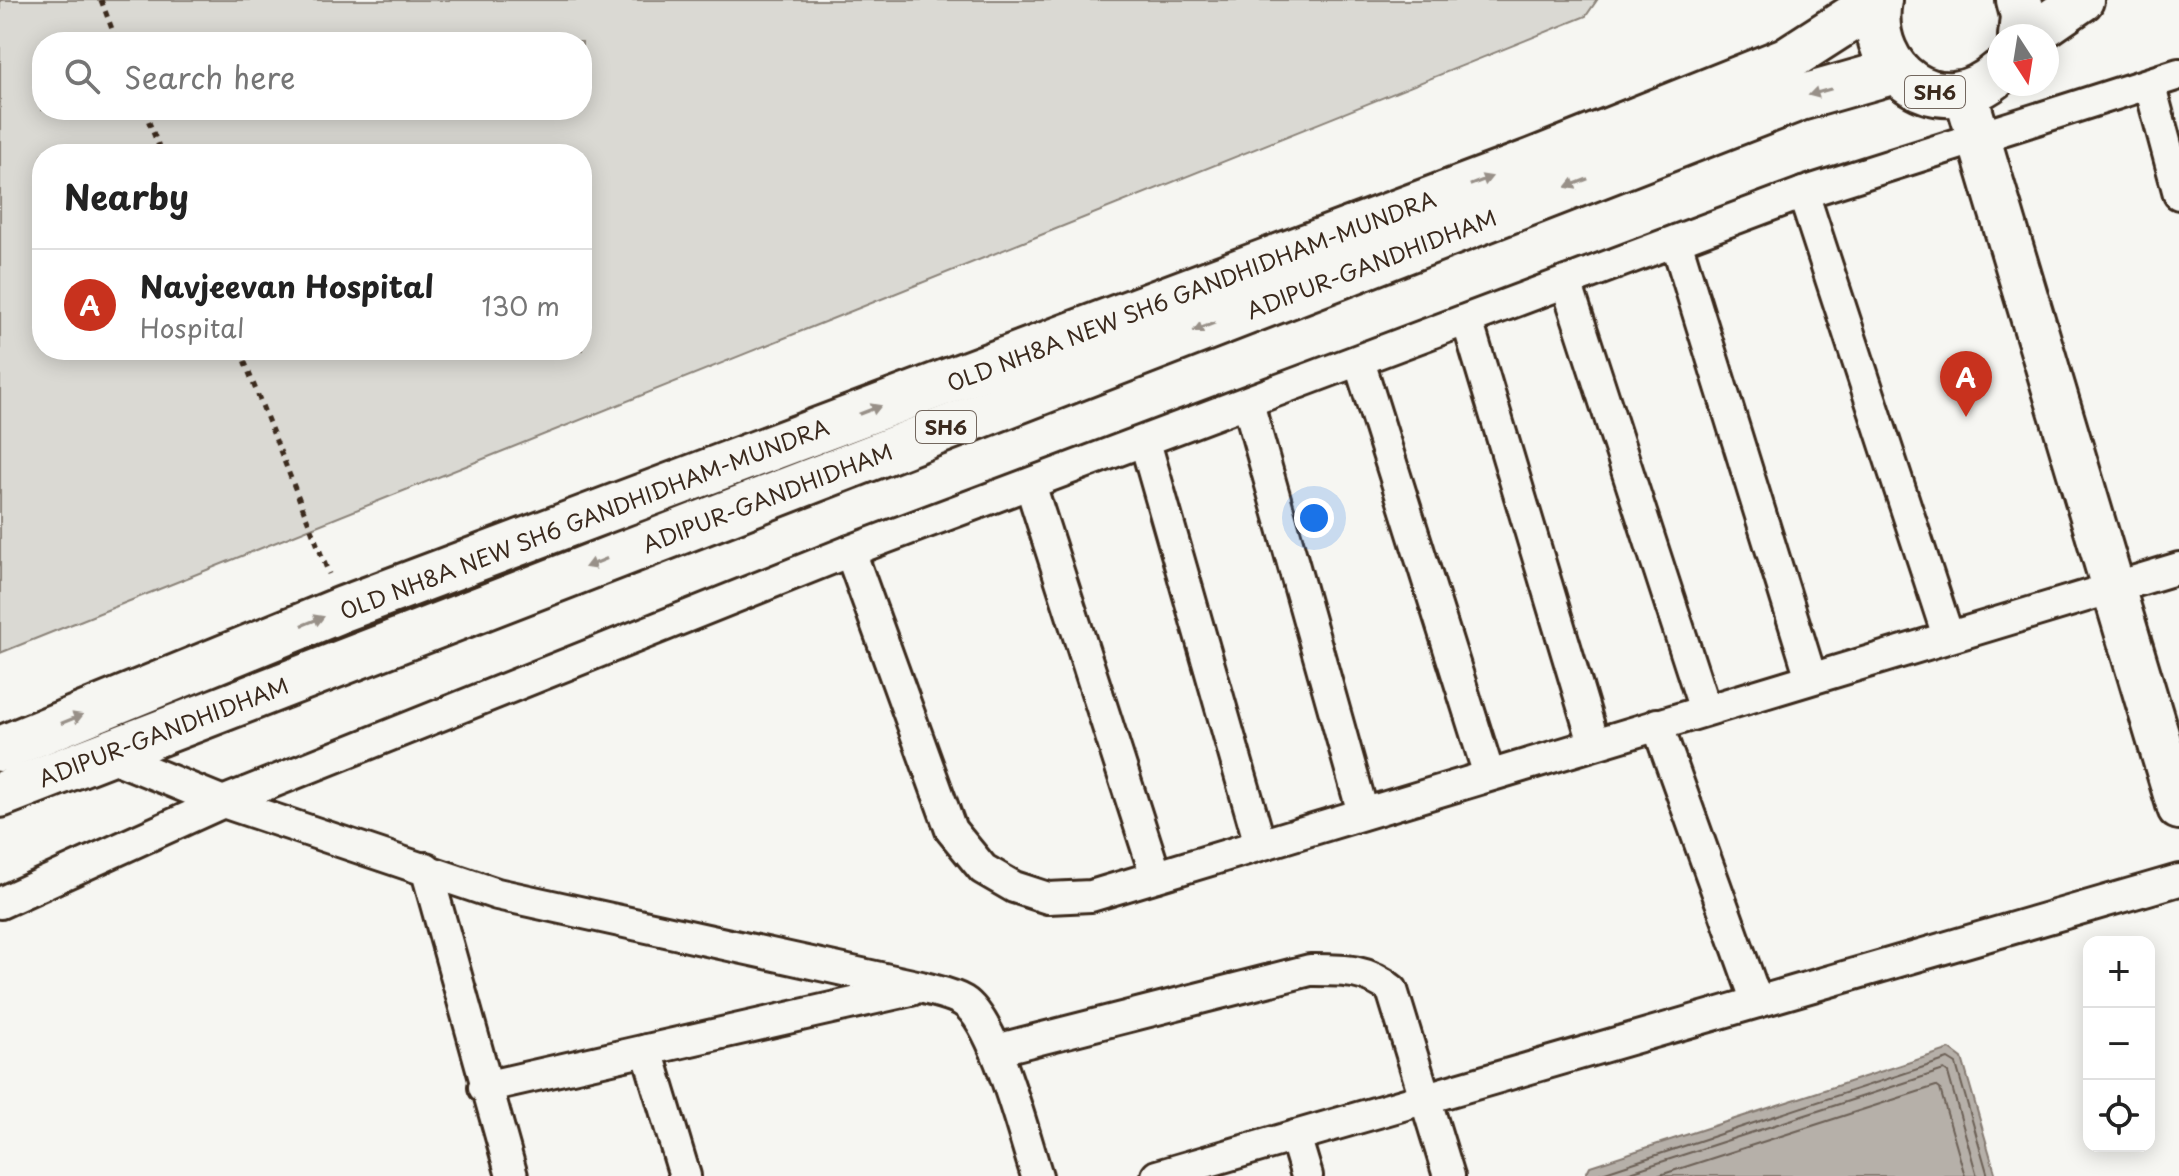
<!DOCTYPE html>
<meta charset="utf-8">
<style>
:root{--surface:#fff;--page:#f6f6f6;--text:#222;--muted:#767676;--line:#e0e0e0;--accent:#c8321e}
body{margin:0;font-family:"Playpen Sans",sans-serif;background:var(--page);color:var(--text)}
.controls{position:absolute;right:24px;bottom:24px;display:grid;overflow:hidden;border-radius:16px;box-shadow:0 4px 20px #0003}
.controls button{width:72px;height:72px;display:grid;place-items:center;padding:0;border:0;border-bottom:2px solid var(--line);background:var(--surface);color:var(--text);font:40px sans-serif}
.compass{position:absolute;left:1987px;top:24px;width:72px;height:72px;border-radius:50%;background:var(--surface);box-shadow:0 4px 20px #0003;rotate:168deg}
.you{position:absolute;left:1314px;top:518px;width:28px;height:28px;margin:-20px;border:6px solid #fff;border-radius:50%;background:#1a73e8;box-shadow:0 0 0 12px #1a73e833}
.badge{display:grid;place-items:center;width:52px;height:52px;border-radius:50%;background:var(--accent);color:#fff;font-size:26px;font-weight:700}
.pin{position:absolute;translate:-50% -66px;filter:drop-shadow(0 2px 4px #0008)}
.pin::after{content:'';position:absolute;top:42px;width:28px;height:24px;background:inherit;clip-path:polygon(0 0,100% 0,50% 100%)}
.list{margin:0;padding:0;list-style:none}
h2{display:flex;justify-content:space-between;align-items:center;height:104px;margin:0;padding:0 32px;font-size:34px}
h2 small{font-size:26px;font-weight:400;color:var(--muted)}
.list li{display:grid;grid-template-columns:52px 1fr auto;gap:24px;align-items:center;box-sizing:border-box;height:112px;padding:0 32px;border-top:2px solid var(--line)}
.list b{display:block;font-size:30px;white-space:nowrap}
.list p{margin:0;font-size:26px;white-space:nowrap;color:var(--muted)}
.list em{font-size:26px;font-style:normal;color:var(--muted)}
.icon{flex:none;width:44px;height:44px;fill:none;stroke:currentColor;stroke-width:2;stroke-linecap:round;stroke-linejoin:round}
.map{position:relative;flex:none;width:2179px;height:1176px;overflow:hidden}
.search{position:absolute;background:var(--surface);box-shadow:0 4px 20px #0003;left:32px;top:32px;width:560px;height:88px;display:flex;align-items:center;gap:20px;box-sizing:border-box;padding:0 28px;border-radius:32px;color:var(--muted);font-size:30px}
.panel{position:absolute;background:var(--surface);box-shadow:0 4px 20px #0003;left:32px;top:144px;width:560px;height:216px;border-radius:32px}
.map>svg:first-child{display:block}
.green{fill:#dad9d3;stroke:#8a8278;stroke-width:2;fill-rule:evenodd}
.water{fill:#b6b0a9;stroke:#857a71;stroke-width:2}
.lines{fill:none;stroke-linecap:round;stroke-linejoin:round}
.shore{stroke:#6c6056;stroke-width:2}
.street-casing{stroke:#3b2a1e;stroke-width:36}
.secondary-casing{stroke:#3b2a1e;stroke-width:48}
.primary-casing{stroke:#3b2a1e;stroke-width:50}
.path{stroke:#3b2a1e;stroke-width:5;stroke-dasharray:6 6;stroke-linecap:butt}
.street{stroke:#f6f6f2;stroke-width:30}
.secondary{stroke:#f6f6f2;stroke-width:42}
.primary{stroke:#f6f6f2;stroke-width:44}
.oneway{fill:#989088}
.labels{text-anchor:middle;dominant-baseline:central;stroke-width:8;stroke-linejoin:round;paint-order:stroke}
.shield{fill:#f6f6f2;stroke:#73675e;stroke-width:2}
.shield-label{font-size:20px;font-weight:bold;fill:#3b2a1e}
.street-label{font-size:22px;fill:#3b2a1e;stroke:#f6f6f2}
</style>
<div class="map">
<svg width="2179" height="1176" viewBox="0 0 2179 1176">
<rect width="100%" height="100%" fill="#f6f6f2"/>
<filter id="ink" filterUnits="userSpaceOnUse"><feTurbulence type="fractalNoise" baseFrequency=".0125" numOctaves="2"/><feDisplacementMap in="SourceGraphic" scale="16" xChannelSelector="R" yChannelSelector="G"/><feConvolveMatrix kernelMatrix="1 2 1 2 8 2 1 2 1" color-interpolation-filters="sRGB"/></filter>
<g filter="url(#ink)">
<path class="green" d="M0 0H1597L1586 16 0 653ZM42 42H582V110H42ZM42 154H582V350H42Z"/>
<polygon class="water" points="1950,1049 1962,1058 1996,1176 1585,1176 1590,1166"/>
<g class="lines">
<g class="shore">
<polyline points="1593,1176 1948,1059 1956,1064 1988,1176"/>
<polyline points="1618,1176 1944,1070 1948,1073 1977,1176"/>
<polyline points="1657,1176 1936,1086 1940,1089 1965,1176"/>
</g>
<g class="street-casing">
<g id="street">
<polyline points="2150,86 2179,194"/>
<polyline points="1803,193 1948,636"/>
<polyline points="1676,241 1811,678"/>
<polyline points="1566,282 1705,710"/>
<polyline points="1467,320 1594,743"/>
<polyline points="1359,361 1489,775"/>
<polyline points="1248,403 1363,813"/>
<polyline points="1145,442 1260,844"/>
<polyline points="1030,484 1156,876"/>
<polyline points="850,551 951,830 983,869 1014,887 1048,898 1091,896 2179,568"/>
<polyline points="1657,724 1757,1002"/>
<path d="M103 753 223 802 497 894 921 987C934 991 952 994 963 1001 996 1021 1024 1137 1037 1176"/>
<polyline points="426,868 512,1176"/>
<polyline points="0,903 223,802 850,551 1803,193 2179,74"/>
<polyline points="647,1050 685,1176"/>
<path d="M996 1050 1310 970C1342 970 1367 969 1392 990L1449 1176"/>
<polyline points="484,1087 911,990"/>
<polyline points="1295,1136 1307,1176"/>
<polyline points="1157,1176 2179,880"/>
</g>
</g>
<g class="secondary-casing">
<g id="secondary">
<polyline points="2030,36 2082,0"/>
<polyline points="1965,92 2179,808"/>
</g>
</g>
<g class="primary-casing">
<g id="primary">
<path d="M1879 0C1866 74 1941 125 1999 73"/>
<polyline points="2019,0 2023,16 2021,36"/>
<polyline points="0,749 343,609 1533,161 1786,60 1878,1"/>
<polyline points="0,795 1800,98 1895,71"/>
</g>
</g>
<g class="path">
<polyline points="101,0 117,42"/>
<polyline points="144,110 162,154"/>
<polyline points="240,350 329,574"/>
</g>
<use href="#street" class="street"/>
<use href="#secondary" class="secondary"/>
<use href="#primary" class="primary"/>
</g>
<defs><path id="oneway-solid" d="M-6-.8H1V-3.2L6.5 0L1 3.2V.8H-6Z" transform="scale(2)"/></defs>
<g class="oneway">
<use href="#oneway-solid" transform="translate(1820 92) rotate(164)"/>
<use href="#oneway-solid" transform="translate(1481 181) rotate(-21)"/>
<use href="#oneway-solid" transform="translate(1577 183) rotate(159)"/>
<use href="#oneway-solid" transform="translate(1204 327) rotate(159)"/>
<use href="#oneway-solid" transform="translate(870 410) rotate(-21)"/>
<use href="#oneway-solid" transform="translate(596 563) rotate(158)"/>
<use href="#oneway-solid" transform="translate(313 621) rotate(-22)"/>
<use href="#oneway-solid" transform="translate(72 719) rotate(-22)"/>
</g>
</g>
<g class="labels">
<g class="shield">
<rect x="1905" y="76" width="60" height="32" rx="6"/>
<rect x="916" y="411" width="60" height="32" rx="6"/>
</g>
<g class="shield-label">
<text x="1935" y="92">SH6</text>
<text x="946" y="427">SH6</text>
</g>
<g class="street-label">
<text transform="translate(1371 263) rotate(-21)">ADIPUR-GANDHIDHAM</text>
<text transform="translate(1191 290) rotate(-21)">OLD NH8A NEW SH6 GANDHIDHAM-MUNDRA</text>
<text transform="translate(767 497) rotate(-21)">ADIPUR-GANDHIDHAM</text>
<text transform="translate(584 518) rotate(-21)">OLD NH8A NEW SH6 GANDHIDHAM-MUNDRA</text>
<text transform="translate(163 731) rotate(-21)">ADIPUR-GANDHIDHAM</text>
</g>
</g>
</svg>
<div class="controls">
<button>+</button>
<button>−</button>
<button><svg class="icon" aria-label="locate" viewBox="0 0 24 24"><circle cx="12" cy="12" r="6"/><path d="M12 2v4M12 18v4M2 12h4M18 12h4"/></svg></button>
</div>
<svg class="compass" viewBox="-18 -18 36 36"><path d="M0-13l5 13h-10z" fill="#e53935"/><path d="M0 13l5-13h-10z" fill="#767676"/></svg>
<div class="you"></div>
<div class="pin badge" style="left:1966px;top:417px">A</div>
<div class="search"><svg class="icon" aria-label="search" viewBox="0 0 24 24"><circle cx="10" cy="10" r="6"/><path d="M15 15l6 6"/></svg>Search here</div>
<section class="panel">
<h2>Nearby<small></small></h2>
<ul class="list">
<li><span class="badge">A</span><div><b>Navjeevan Hospital</b><p>Hospital</p></div><em>130 m</em></li>
</ul>
</section>
</div>
